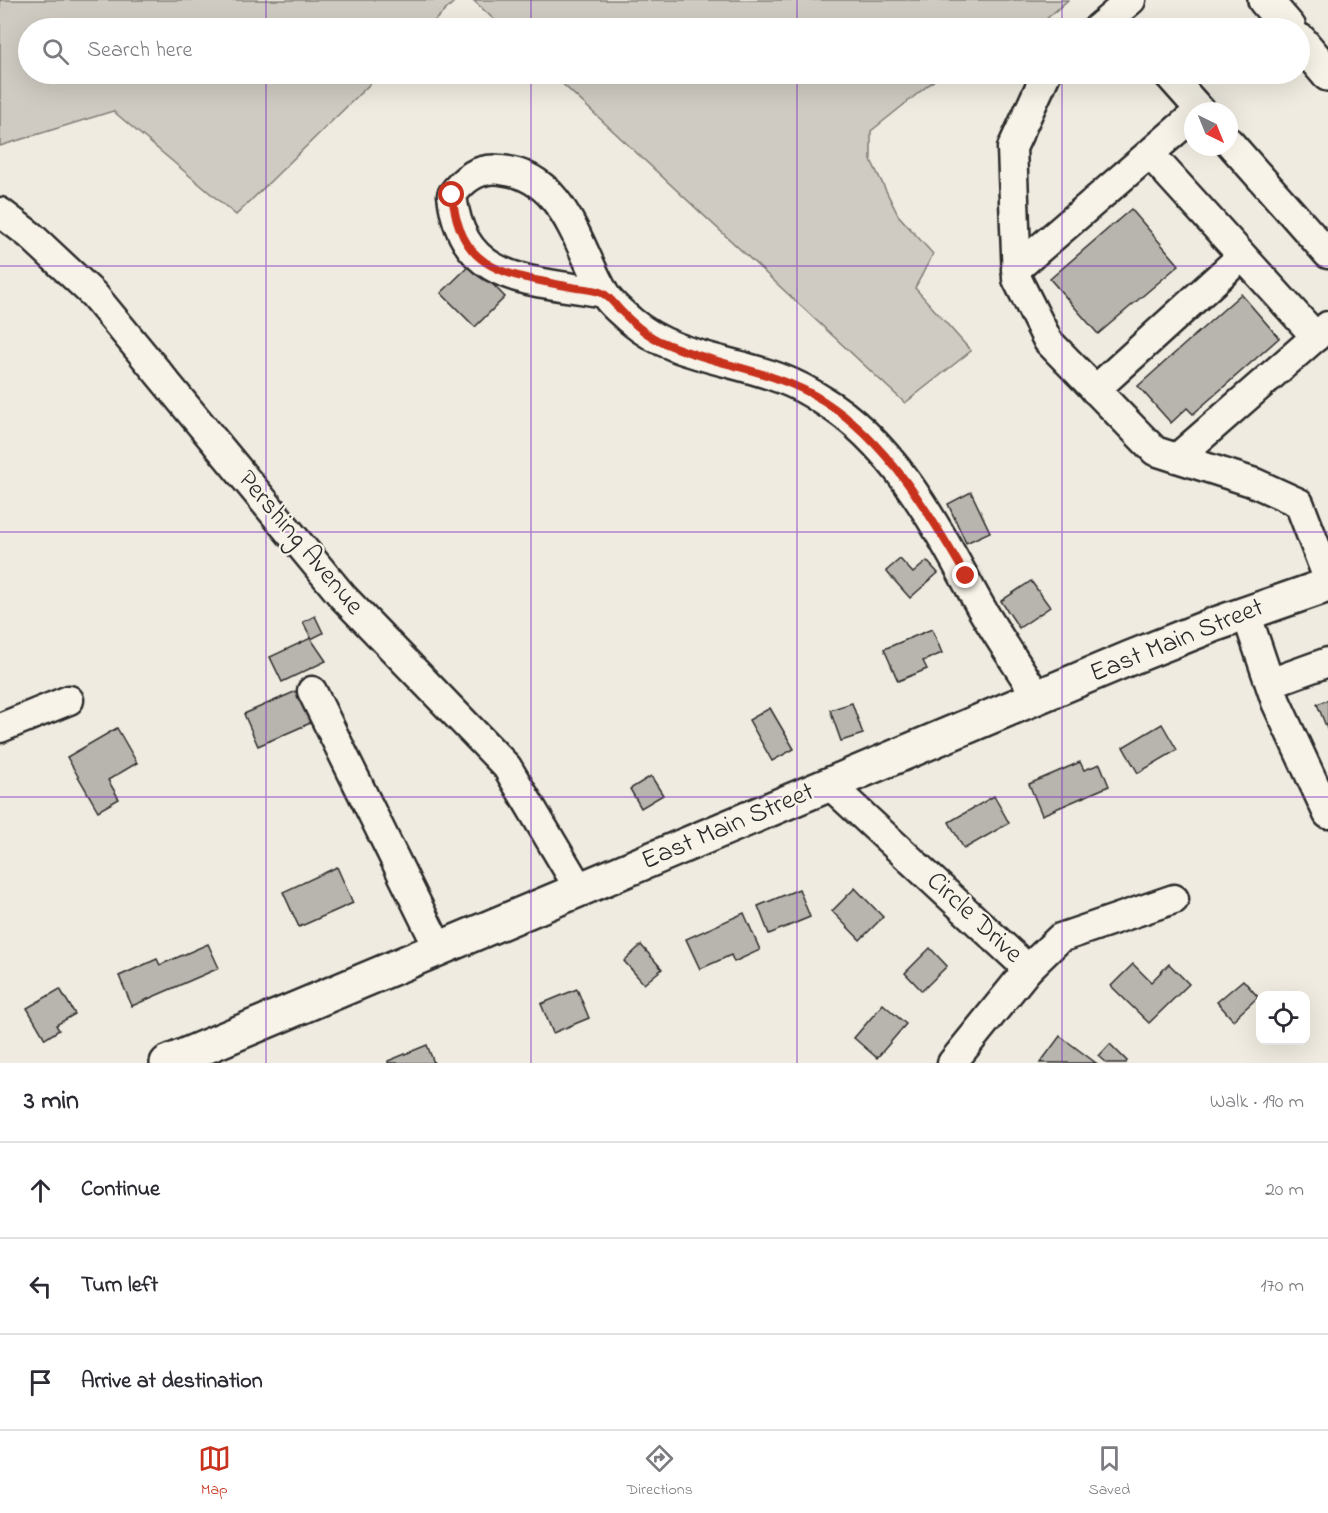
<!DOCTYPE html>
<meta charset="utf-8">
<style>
:root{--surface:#fff;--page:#f7f7f7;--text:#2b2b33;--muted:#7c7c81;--line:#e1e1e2;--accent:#c8321e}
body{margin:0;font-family:"Indie Flower",sans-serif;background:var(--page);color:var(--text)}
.controls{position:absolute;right:18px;bottom:18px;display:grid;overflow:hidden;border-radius:12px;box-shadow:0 6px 24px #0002}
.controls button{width:54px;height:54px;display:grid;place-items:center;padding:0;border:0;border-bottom:2px solid var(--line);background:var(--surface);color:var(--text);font:30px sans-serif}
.compass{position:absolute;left:1184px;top:102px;width:54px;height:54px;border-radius:50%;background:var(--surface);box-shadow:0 6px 24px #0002;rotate:137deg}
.stop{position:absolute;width:18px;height:18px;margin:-14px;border:4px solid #c8321e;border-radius:50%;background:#fff}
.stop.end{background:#c8321e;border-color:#fff;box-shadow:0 2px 6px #0008}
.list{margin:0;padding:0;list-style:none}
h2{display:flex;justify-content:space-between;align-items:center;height:78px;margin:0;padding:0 24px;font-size:26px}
h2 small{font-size:20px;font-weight:400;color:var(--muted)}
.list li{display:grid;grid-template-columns:39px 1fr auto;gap:18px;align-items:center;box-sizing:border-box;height:96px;padding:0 24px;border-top:2px solid var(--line)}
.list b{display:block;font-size:22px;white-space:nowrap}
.list em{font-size:20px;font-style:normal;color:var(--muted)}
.icon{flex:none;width:33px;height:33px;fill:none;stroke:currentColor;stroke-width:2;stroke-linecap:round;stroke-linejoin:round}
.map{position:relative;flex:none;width:1328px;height:1063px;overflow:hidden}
.search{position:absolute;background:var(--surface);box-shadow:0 6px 24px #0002;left:18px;right:18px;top:18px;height:66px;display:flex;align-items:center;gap:15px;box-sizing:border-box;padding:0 21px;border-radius:33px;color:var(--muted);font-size:22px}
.sheet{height:366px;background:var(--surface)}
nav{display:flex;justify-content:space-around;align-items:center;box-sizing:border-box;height:84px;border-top:2px solid var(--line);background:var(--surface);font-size:16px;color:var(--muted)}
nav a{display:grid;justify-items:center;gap:3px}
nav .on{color:var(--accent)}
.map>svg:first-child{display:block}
.green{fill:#cfcbc2;stroke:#7d7b76;stroke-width:1.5}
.building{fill:#b8b5ae;stroke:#2b2b2b;stroke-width:1.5}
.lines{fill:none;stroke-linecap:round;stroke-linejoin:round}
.minor-casing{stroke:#2b2b2b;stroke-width:33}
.major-casing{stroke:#2b2b2b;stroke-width:38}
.highway-casing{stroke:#2b2b2b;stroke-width:38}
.minor{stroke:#f7f3e8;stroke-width:28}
.major{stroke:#f7f3e8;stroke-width:33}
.highway{stroke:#f7f3e8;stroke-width:33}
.route{stroke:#c8321e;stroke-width:8}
.grid{fill:none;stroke:#7b2cbf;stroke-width:1.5;stroke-opacity:0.55}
.labels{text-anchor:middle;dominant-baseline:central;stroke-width:4.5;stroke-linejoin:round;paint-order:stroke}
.street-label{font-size:27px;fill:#2b2b2b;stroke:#f7f3e8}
</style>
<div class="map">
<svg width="1328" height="1063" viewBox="0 0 1328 1063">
<rect width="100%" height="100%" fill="#efebe0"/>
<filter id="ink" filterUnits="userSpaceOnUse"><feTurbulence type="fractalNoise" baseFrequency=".0167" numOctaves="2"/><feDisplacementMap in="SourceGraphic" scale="12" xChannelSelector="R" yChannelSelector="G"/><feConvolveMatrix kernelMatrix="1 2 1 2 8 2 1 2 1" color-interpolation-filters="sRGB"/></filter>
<g filter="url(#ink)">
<g class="green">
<polygon points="0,0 456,0 427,28 28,28 28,74 380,74 236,215 113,111 0,146"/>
<polygon points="473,0 1068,0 1036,28 503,28"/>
<polygon points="552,74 942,74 871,131 871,160 898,215 933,254 915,288 971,351 905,403"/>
</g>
<g class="building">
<polygon points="1131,209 1179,265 1098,334 1050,279"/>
<polygon points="472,263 505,297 475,327 441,293"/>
<polygon points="1241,294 1279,338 1193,414 1187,408 1171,423 1138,386"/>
<polygon points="971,492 990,532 966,543 948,504"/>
<polygon points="900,559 913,573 927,561 938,573 910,598 886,571"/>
<polygon points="1031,581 1050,607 1019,628 1001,601"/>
<polygon points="315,616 323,633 311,639 326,661 282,682 270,657 311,638 303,622"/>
<polygon points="932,629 942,653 923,661 927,669 898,681 884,649"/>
<polygon points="301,689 315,721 258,746 244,714"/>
<polygon points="1328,700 1328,731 1317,704"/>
<polygon points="852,703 863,734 841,741 830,710"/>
<polygon points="770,708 794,749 772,761 749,720"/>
<polygon points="1162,724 1177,750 1138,773 1123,747"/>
<polygon points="117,728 137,763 108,780 119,799 98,811 67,757"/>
<polygon points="1080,762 1084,770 1100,764 1109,786 1042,815 1029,784"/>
<polygon points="651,776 663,795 641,808 630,789"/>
<polygon points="994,796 1009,823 964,849 949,822"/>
<polygon points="337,867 353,903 299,927 283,892"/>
<polygon points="855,888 883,917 860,940 832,911"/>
<polygon points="799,889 810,917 769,934 758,906"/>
<polygon points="744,913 760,950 734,962 731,955 700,969 686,939"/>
<polygon points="208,944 219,968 132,1006 119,976 157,959 160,965"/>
<polygon points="641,945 662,969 644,984 624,961"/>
<polygon points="930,948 947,966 922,991 905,973"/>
<polygon points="1133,964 1151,982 1169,964 1189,984 1149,1023 1111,986"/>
<polygon points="1243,980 1258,997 1233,1020 1217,1002"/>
<polygon points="60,989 75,1014 56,1025 59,1030 45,1039 27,1008"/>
<polygon points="577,989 589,1018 553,1033 541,1004"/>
<polygon points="883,1004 906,1024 877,1058 854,1038"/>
<polygon points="1060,1036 1096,1063 1040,1063"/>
<polygon points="1110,1044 1127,1061 1126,1063 1107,1063 1099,1056"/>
<polygon points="427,1045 434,1063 388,1063 388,1061"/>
</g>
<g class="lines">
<g class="minor-casing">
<g id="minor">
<polyline points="1098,28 1131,0"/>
<polyline points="1046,74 1012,148 1017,279 1048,341 1155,451 1255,483 1299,503 1327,576"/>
<polyline points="1168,74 1201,111"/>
<polyline points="1229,142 1328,254"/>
<polyline points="1150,154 1316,337"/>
<polyline points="0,212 30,235 94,295 343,597 507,767 580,890"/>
<polyline points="1016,269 1193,116"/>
<path d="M603 293C531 279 462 285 452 195 464 178 480 167 501 170 564 176 577 245 603 291 608 302 622 313 631 321 673 357 731 359 782 379 795 384 810 392 822 400 897 445 939 532 980 606 998 637 1019 667 1038 698"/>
<polyline points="1095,390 1242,256"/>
<polyline points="1177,458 1328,326"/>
<polyline points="1246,613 1276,702 1328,814"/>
<polyline points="1270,683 1328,662"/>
<polyline points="312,691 439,949"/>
<polyline points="0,728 69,700"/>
<polyline points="830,785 1028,969"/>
<polyline points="952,1063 1028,969 1060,938 1174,899"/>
</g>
</g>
<g class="major-casing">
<g id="major">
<polyline points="1265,0 1289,28"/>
<polyline points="1300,41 1328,74"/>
</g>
</g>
<g class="highway-casing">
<polyline id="highway" points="167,1063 1130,658 1213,625 1328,585"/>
</g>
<use href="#minor" class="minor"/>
<use href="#major" class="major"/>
<use href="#highway" class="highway"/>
</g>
</g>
<g class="lines" filter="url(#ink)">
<path class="route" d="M452 195C461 273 506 274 571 287 581 289 593 289 602 293 609 296 616 306 622 312 633 323 647 336 662 342 715 366 774 369 824 401 887 442 929 512 966 576"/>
</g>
<path class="grid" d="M266 0V28M531 0V28M797 0V28M1062 0V28M266 74V1063M531 74V1063M797 74V1063M1062 74V1063M0 266H1328M0 532H1328M0 797H1328"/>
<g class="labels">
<g class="street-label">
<text transform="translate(300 543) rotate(50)">Pershing Avenue</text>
<text transform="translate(1177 641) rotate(-22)">East Main Street</text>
<text transform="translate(728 827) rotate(-23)">East Main Street</text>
<text transform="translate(974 918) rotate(43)">Circle Drive</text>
</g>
</g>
</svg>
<div class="controls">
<button><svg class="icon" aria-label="locate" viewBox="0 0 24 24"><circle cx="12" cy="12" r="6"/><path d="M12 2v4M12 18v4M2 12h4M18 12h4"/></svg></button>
</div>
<svg class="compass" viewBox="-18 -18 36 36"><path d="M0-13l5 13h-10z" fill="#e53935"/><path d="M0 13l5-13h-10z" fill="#7c7c81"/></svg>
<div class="stop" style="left:452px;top:195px"></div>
<div class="stop end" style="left:966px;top:576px"></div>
<div class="search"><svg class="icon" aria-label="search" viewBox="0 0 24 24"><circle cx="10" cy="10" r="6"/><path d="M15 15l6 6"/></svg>Search here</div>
</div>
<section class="sheet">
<h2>3 min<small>Walk · 190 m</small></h2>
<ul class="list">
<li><svg class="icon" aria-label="ahead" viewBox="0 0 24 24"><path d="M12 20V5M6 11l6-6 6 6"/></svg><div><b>Continue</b></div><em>20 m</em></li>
<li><svg class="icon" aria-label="left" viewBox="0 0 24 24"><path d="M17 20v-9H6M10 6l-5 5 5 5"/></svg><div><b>Turn left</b></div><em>170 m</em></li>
<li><svg class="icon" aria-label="arrive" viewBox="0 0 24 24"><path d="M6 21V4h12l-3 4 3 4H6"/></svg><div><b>Arrive at destination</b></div></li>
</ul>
</section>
<nav>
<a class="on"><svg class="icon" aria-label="map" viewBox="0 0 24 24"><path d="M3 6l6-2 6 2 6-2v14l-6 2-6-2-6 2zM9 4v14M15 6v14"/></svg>Map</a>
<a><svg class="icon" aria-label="directions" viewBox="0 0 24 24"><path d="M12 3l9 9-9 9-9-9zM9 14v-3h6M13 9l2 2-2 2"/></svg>Directions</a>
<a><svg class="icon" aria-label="saved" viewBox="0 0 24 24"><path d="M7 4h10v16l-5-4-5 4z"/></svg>Saved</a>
</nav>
